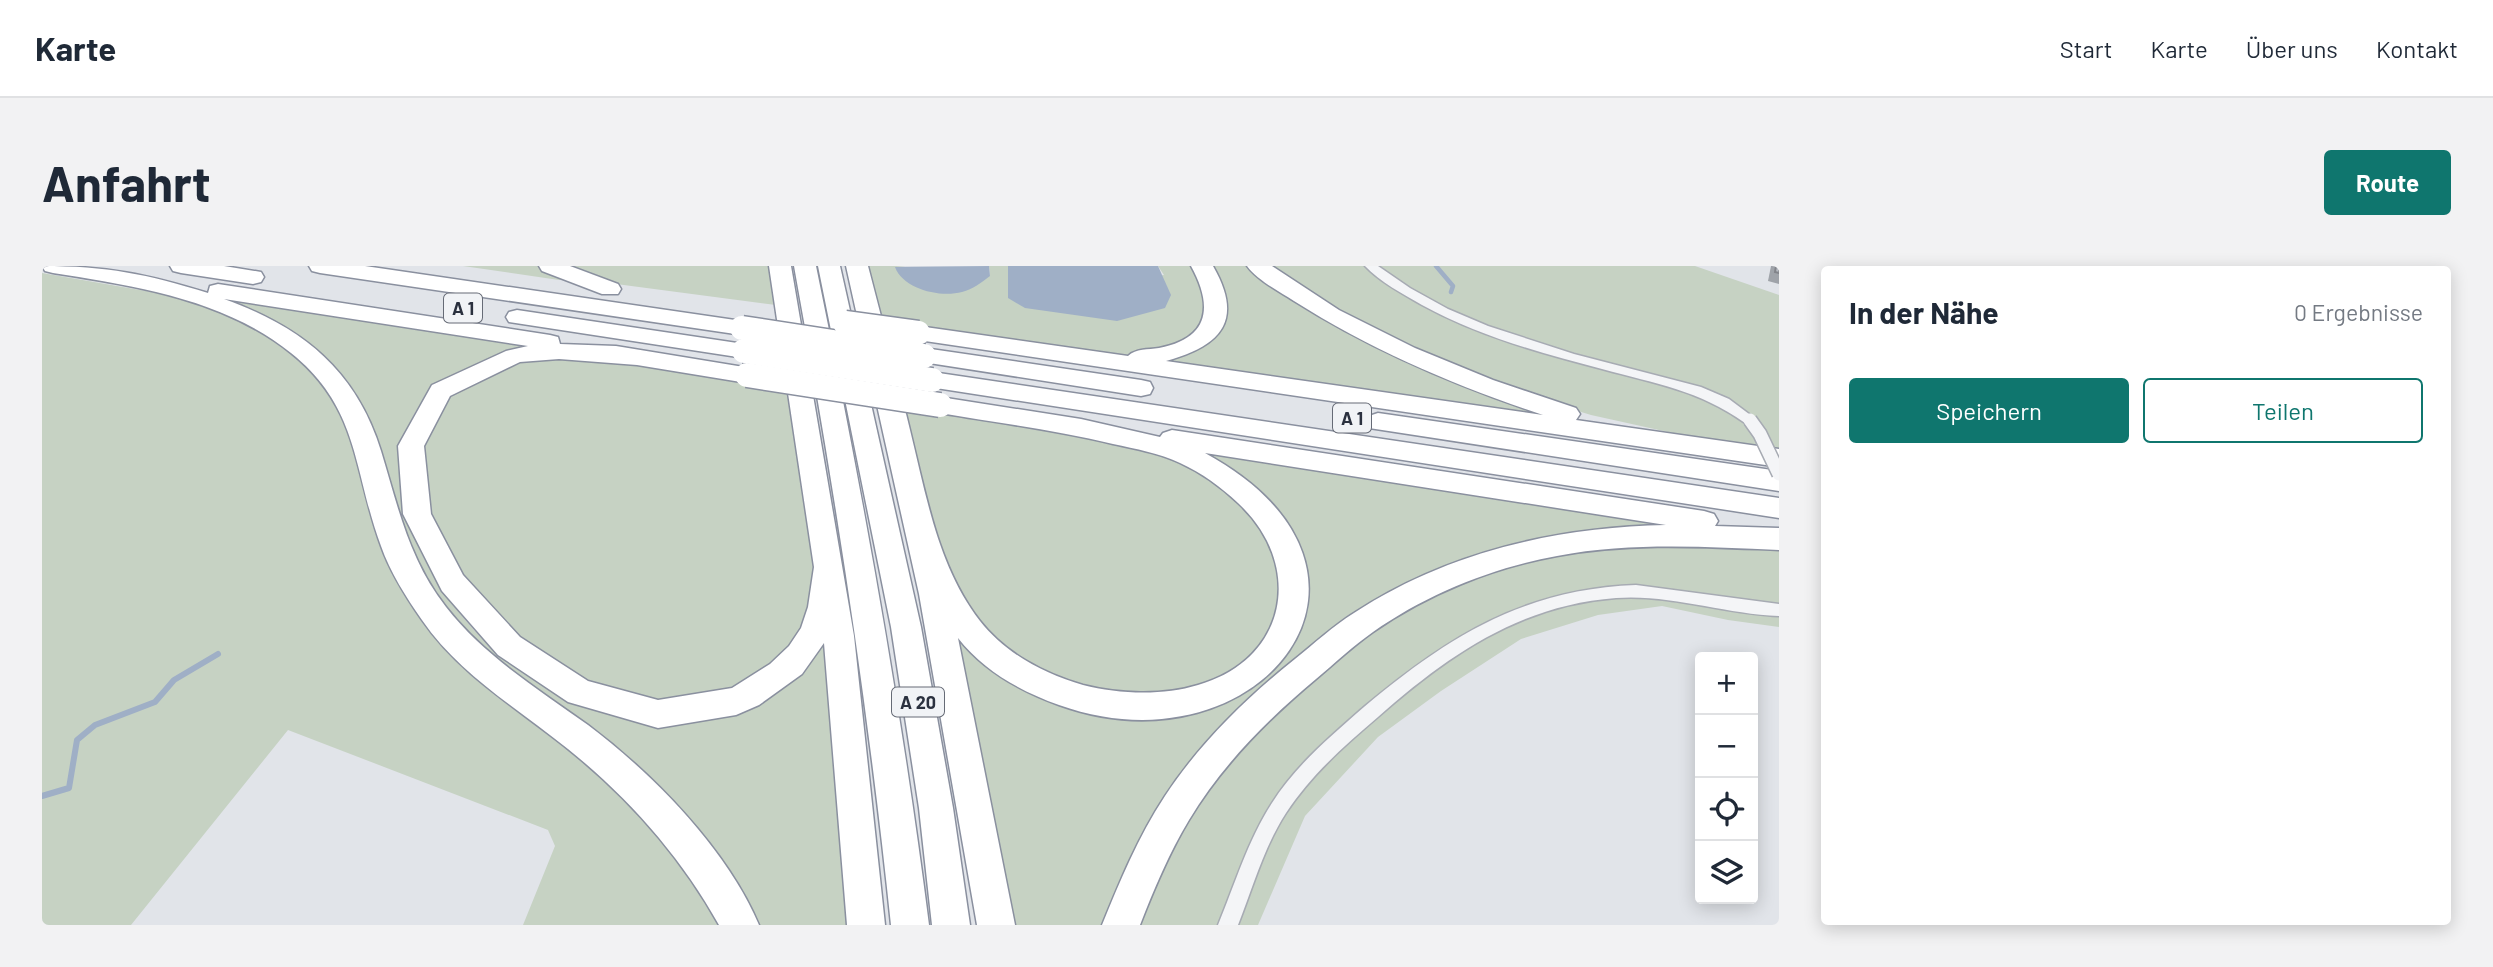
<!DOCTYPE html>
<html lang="de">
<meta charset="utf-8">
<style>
:root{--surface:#fff;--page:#f2f2f3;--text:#1f2937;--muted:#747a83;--line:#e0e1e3;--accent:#0f766e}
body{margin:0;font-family:Barlow,sans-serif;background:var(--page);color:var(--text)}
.controls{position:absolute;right:21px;bottom:21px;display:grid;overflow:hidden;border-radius:7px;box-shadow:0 4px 18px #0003}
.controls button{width:63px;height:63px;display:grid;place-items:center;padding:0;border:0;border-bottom:2px solid var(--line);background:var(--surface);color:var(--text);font:35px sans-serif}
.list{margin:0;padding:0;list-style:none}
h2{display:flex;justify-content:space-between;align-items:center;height:91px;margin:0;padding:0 28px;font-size:30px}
h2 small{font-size:23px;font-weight:400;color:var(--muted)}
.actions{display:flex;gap:14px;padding:21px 28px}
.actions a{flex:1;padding:16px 0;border:2px solid var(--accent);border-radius:7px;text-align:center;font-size:24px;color:var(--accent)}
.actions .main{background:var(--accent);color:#fff}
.icon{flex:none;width:38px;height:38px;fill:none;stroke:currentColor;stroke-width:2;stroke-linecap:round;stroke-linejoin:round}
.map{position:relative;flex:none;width:1737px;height:659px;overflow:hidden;border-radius:7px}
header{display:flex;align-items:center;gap:42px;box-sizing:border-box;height:98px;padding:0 35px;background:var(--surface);border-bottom:2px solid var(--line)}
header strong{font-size:33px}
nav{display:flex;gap:38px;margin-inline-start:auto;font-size:24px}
.intro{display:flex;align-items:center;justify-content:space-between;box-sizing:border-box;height:168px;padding:0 42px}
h1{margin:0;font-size:49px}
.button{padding:18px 32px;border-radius:7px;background:var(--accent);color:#fff;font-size:24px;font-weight:700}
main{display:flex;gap:42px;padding:0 42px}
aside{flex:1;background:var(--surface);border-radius:7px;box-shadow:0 4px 18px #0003}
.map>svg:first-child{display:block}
.green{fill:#c6d2c3}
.water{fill:#9fafc6}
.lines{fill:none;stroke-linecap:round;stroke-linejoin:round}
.stream-far1{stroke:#9fafc6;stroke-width:4.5}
.stream{stroke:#9fafc6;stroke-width:6}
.minor-casing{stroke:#a7abb3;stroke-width:3}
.motorway-casing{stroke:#8a909f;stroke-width:3}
.minor{fill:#f4f5f7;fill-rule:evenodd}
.motorway{fill:#fff;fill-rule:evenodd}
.minor-bridge-casing{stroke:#a7abb3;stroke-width:16;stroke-linecap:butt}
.motorway-bridge-casing{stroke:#8a909f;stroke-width:27;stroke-linecap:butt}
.minor-bridge{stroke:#f4f5f7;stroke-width:13}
.motorway-bridge{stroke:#fff;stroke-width:24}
.wall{fill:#9fa3a9}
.building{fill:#b9bdc5;stroke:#82848a;stroke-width:2}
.labels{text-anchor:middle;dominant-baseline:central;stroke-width:5;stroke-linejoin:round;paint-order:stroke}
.shield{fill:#f1f3f6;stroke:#666b76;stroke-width:2}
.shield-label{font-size:18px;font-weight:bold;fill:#2b313f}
</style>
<header>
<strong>Karte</strong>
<nav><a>Start</a><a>Karte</a><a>Über uns</a><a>Kontakt</a></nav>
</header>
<div class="intro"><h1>Anfahrt</h1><a class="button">Route</a></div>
<main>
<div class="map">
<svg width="1737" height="659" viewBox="0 0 1737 659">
<rect width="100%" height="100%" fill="#e1e4e9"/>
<g class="green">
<polygon points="421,0 501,0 521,13 517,14"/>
<polygon points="516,0 728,0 734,39 559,16"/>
<polygon points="822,0 854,0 948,10 947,0 966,0 966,32 1122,9 1116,0 1153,0 1170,50 1154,72 1091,90 1064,89 835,54"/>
<polygon points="1165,0 1204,0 1292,59 1365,97 1445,128 1523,153 1119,96 1163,77"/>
<polygon points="1224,0 1653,0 1737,29 1737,183 1635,168 1549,149 1464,123 1350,77"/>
<polygon points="0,7 127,29 187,48 244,80 280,115 312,170 338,271 529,479 614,561 684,659 481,659 513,580 506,564 246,464 89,659 0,659"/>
<path d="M185 33 511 81C463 90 410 96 378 139 363 159 363 180 364 204 365 221 364 241 368 257 379 302 437 383 479 402 496 410 518 412 536 417 580 429 625 441 669 453L783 358 811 659H715L421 365C409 348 395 332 383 314 369 291 360 260 351 235 343 213 341 190 333 168 307 94 255 62 185 33Z"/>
<polygon points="564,92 745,123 773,300 771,344 750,385 684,430 600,439 508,401 409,305 393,275 375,188 397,134 472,93"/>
<polygon points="857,141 1056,170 1126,188 1180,216 1233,275 1243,341 1205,399 1151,427 1068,432 961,389 911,326"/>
<polygon points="1127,177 1653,258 1501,274 1237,408 1063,659 964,659 903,352 1067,446 1228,403 1246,271"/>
<polygon points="1568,279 1737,279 1737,340 1614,323 1477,345 1273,489 1181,659 1090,659 1131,572 1192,482 1330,363 1408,320 1480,295"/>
<polygon points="1577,330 1615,331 1737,349 1737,361 1686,354 1620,340 1556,349 1479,373 1399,425 1336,471 1263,550 1216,659 1193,659 1234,559 1281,495 1416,384 1459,363 1508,344 1547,333"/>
</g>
<g class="water">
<path d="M947 0 948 10C939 17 931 23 920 26 898 32 861 23 853 1Z"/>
<polygon points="966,0 1116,0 1129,29 1123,42 1075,55 983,42 966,32"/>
</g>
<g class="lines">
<polyline class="stream-far1" points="1394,0 1411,20 1409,26"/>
<polyline class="stream" points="0,530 27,522 35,474 53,459 113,436 132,414 176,388"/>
<g class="minor-casing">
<g id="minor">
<path d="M1323 0H1336L1368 22 1406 43 1446 60 1532 88 1659 121 1687 133 1715 154 1708 159 1703 157C1656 124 1615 118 1560 103 1499 87 1436 70 1380 39 1361 28 1338 16 1323 0Z"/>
<path d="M1594 319 1737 338V350C1682 348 1629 328 1574 332 1478 339 1405 390 1336 451 1302 480 1269 509 1244 547 1222 581 1211 621 1196 659H1176C1193 618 1206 574 1230 537 1254 499 1289 470 1322 441 1405 371 1482 323 1594 319Z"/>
</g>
</g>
<g class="motorway-casing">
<g id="motorway">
<path d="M0 0C65 0 105 8 166 27L168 20 176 18 508 69 516 71 518 78 574 80 714 103 717 109 714 115 705 117 595 99 517 93 478 96 408 130 382 180 389 248 421 309 478 371 546 415 616 434 690 422 728 398 747 380 759 362 766 341 772 301 727 0H749L812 370 843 659H805L782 377 760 408 717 439 694 449 616 462 526 436 456 389 400 325 361 248 356 180 390 119 464 85 486 80 182 33C260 61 314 104 339 185 356 241 367 294 404 341 442 390 496 423 546 459 611 508 685 583 717 659H677C639 591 587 532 526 483 475 442 417 408 380 354 364 331 348 306 339 280 311 205 318 142 249 87 182 33 93 20 11 7L3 5Z"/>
<polygon points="128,0 182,0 219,6 222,11 219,16 211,18 139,7 131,5"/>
<polygon points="267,0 323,0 700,55 708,57 712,62 708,67 700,69 278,7 270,5"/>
<polygon points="497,0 528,0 576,18 579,23 576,28 560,28 500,5"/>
<path d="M752 0H774C819 219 859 438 887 659H849C826 438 792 219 752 0Z"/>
<polygon points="776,0 798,0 879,361 911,542 928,659 890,659 877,542 849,361"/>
<path d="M804 0H826C840 55 855 109 868 164 884 229 896 301 938 355 963 387 1002 408 1041 419 1077 428 1120 430 1156 419 1247 393 1262 298 1196 237 1179 221 1160 207 1138 197 1117 187 1094 183 1071 178 1014 164 956 157 898 147L889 145 885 139 889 133 898 131 1039 153 1118 171 1121 167 1130 164 1662 245 1672 248 1676 255 1673 260 1737 262V284C1663 281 1589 276 1515 290 1450 302 1385 328 1331 366 1311 380 1293 397 1274 413 1225 454 1180 499 1147 554 1127 587 1112 623 1098 659H1060C1078 615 1096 571 1123 530 1158 477 1204 432 1253 393 1273 377 1291 360 1312 347 1405 286 1515 261 1624 259L1163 187C1381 306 1218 511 1017 439 978 425 942 405 916 372L973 659H935L877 328Z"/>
<path d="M1149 0H1171C1202 54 1180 80 1124 95L1501 149C1414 120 1331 85 1252 35 1238 26 1215 14 1205 0H1230L1297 44 1373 82 1451 114 1534 142 1538 148 1534 154 1737 183V201L876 74 868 72 864 67 868 62 876 60 1086 90C1094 82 1106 84 1117 82 1168 72 1171 40 1149 0Z"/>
<polygon points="475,44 702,78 710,80 714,85 710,90 702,92 467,56 464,51 467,46"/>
<polygon points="882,82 1099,114 1108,116 1111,122 1108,128 1099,130 874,95 870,90 874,85"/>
<polygon points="890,106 1737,232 1737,252 881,120 878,114 881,108"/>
<polygon points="1336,147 1737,205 1737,225 1327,162 1323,156 1327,150"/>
</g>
</g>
<use href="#minor" class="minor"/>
<use href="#motorway" class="motorway"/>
<g class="minor-bridge-casing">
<polyline id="minor-bridge" points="1708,154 1718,168 1737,208"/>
</g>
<g class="motorway-bridge-casing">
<g id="motorway-bridge">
<polyline points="803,57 876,67"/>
<polyline points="700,62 882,90"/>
<polyline points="702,85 890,114"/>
<polyline points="705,109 898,139"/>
</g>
</g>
<use href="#minor-bridge" class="minor-bridge"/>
<use href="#motorway-bridge" class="motorway-bridge"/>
</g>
<polygon class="wall" points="1729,0 1737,0 1737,18 1726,15"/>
<polygon class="building" points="1734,0 1737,0 1737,7 1733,6"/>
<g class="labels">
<g class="shield">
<rect x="402" y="27.5" width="38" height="29" rx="5"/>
<rect x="1291" y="137.5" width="38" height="29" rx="5"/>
<rect x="850" y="421.5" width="52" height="29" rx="5"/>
</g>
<g class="shield-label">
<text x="421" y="42">A 1</text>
<text x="1310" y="152">A 1</text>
<text x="876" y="436">A 20</text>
</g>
</g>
</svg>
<div class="controls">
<button>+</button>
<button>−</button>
<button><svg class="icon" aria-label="locate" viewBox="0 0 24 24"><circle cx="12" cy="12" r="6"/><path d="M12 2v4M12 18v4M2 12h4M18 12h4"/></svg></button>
<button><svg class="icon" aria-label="layers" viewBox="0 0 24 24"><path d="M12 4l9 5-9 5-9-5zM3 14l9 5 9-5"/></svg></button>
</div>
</div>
<aside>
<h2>In der Nähe<small>0 Ergebnisse</small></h2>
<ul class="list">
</ul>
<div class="actions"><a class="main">Speichern</a><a>Teilen</a></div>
</aside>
</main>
